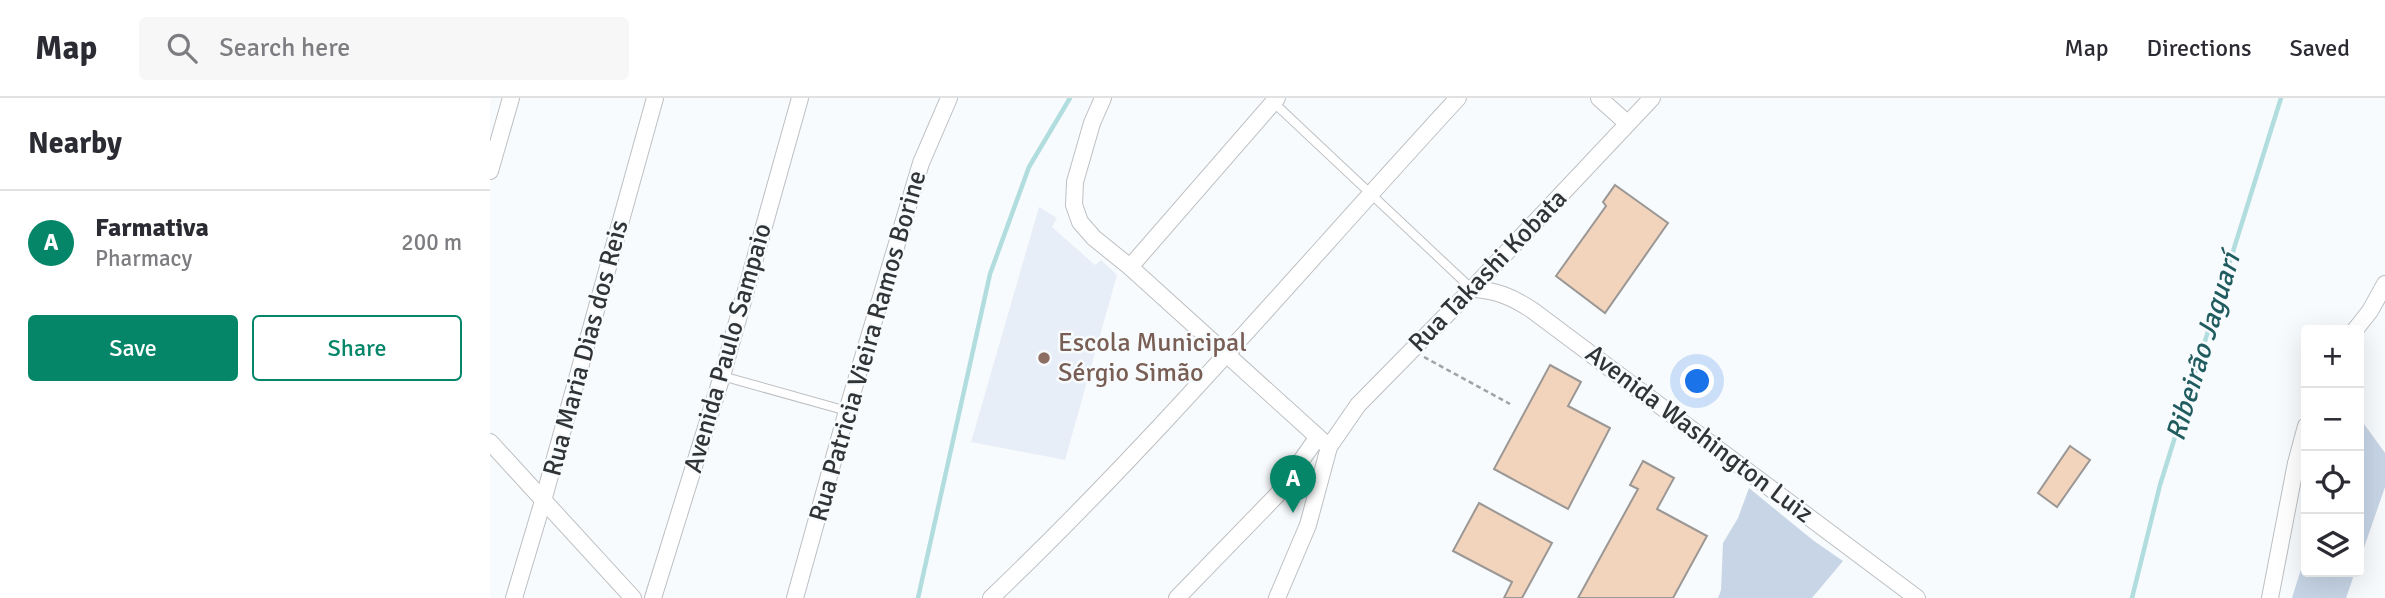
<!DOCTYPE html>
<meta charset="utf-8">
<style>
:root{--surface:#fff;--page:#f7f7f7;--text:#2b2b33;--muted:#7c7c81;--line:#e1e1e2;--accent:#058669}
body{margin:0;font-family:Signika,sans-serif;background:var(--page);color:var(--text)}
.controls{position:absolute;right:21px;bottom:21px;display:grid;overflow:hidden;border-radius:7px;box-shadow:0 7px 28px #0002}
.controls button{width:63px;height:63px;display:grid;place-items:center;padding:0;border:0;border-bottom:2px solid var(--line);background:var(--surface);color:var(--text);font:35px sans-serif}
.you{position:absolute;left:1208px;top:284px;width:24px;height:24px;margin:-18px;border:5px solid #fff;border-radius:50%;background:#1a73e8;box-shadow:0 0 0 10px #1a73e833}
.badge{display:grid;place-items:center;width:46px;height:46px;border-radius:50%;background:var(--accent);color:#fff;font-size:23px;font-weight:700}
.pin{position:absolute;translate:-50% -58px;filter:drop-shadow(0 2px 4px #0008)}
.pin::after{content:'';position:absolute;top:37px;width:24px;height:21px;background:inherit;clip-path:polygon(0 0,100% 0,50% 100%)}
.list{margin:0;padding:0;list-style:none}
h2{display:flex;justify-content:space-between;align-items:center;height:91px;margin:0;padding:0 28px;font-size:30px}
h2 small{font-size:23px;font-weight:400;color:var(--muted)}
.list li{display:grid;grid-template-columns:46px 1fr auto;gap:21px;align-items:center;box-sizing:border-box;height:105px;padding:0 28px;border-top:2px solid var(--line)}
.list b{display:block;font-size:26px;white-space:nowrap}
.list p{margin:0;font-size:23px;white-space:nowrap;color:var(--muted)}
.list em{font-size:23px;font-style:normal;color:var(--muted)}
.actions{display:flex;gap:14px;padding:21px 28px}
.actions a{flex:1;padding:16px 0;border:2px solid var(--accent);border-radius:7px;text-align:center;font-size:24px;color:var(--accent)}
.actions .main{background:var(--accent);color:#fff}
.icon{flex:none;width:38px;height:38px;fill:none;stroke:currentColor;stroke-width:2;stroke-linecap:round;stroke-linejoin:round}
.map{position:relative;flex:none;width:1895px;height:500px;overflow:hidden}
header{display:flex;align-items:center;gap:42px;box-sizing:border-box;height:98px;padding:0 35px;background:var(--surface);border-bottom:2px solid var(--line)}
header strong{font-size:33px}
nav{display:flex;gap:38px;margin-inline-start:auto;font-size:24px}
.search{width:490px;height:63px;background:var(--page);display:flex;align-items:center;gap:18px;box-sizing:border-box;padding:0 24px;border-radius:7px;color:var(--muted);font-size:26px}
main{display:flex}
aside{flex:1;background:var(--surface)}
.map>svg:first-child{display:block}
.built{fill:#e7eef7}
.green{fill:#c7d5e6}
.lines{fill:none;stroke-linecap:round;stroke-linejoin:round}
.stream{stroke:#b1dddf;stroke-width:4.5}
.building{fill:#f2d3bc;stroke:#9a9795;stroke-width:2}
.lane-casing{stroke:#bdbfc2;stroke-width:10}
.street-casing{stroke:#bdbfc2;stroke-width:18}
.path{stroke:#a0a2a4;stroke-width:2.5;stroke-dasharray:5 3.5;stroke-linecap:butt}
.lane{stroke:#fff;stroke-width:8}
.street{stroke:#fff;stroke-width:16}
.education-dot{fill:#8d6e63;stroke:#f8fbfd;stroke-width:2.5}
.labels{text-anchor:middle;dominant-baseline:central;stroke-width:5;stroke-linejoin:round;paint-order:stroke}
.street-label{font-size:26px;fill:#323334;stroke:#f8fbfd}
.education-label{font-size:26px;fill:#785e54;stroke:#f8fbfd;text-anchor:start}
.water-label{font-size:28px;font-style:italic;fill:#205c5f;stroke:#f8fbfd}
</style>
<header>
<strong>Map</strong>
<div class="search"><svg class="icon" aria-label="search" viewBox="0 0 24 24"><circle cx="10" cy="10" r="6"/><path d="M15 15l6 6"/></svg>Search here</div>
<nav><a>Map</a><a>Directions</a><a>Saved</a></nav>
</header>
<main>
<aside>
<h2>Nearby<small></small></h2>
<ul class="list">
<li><span class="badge">A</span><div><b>Farmativa</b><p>Pharmacy</p></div><em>200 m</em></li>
</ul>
<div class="actions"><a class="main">Save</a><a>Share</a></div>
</aside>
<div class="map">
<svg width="1895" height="500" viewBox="0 0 1895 500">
<rect width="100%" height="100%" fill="#f8fbfd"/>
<polygon class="built" points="549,109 567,120 562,129 605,167 611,162 627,177 575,362 481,344"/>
<g class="green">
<polygon points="1869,319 1895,355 1895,389 1869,464"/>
<polygon points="1259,390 1324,443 1353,463 1322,500 1228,500 1231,492 1233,445 1248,420"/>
<polygon points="1816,455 1816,474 1865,474 1856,500 1802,500"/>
</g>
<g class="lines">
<g class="stream">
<polyline points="428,500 500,176 539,69 580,0"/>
<polyline points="1642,500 1670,387 1791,0"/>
</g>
</g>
<g class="building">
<polygon points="1125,87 1178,125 1115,215 1066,178 1116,108 1113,104"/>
<polygon points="1060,267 1091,284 1078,308 1120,330 1078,411 1004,371"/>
<polygon points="1580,348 1600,362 1567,409 1548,395"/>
<polygon points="1153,363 1184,380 1167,411 1217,438 1183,500 1088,500 1148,391 1140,387"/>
<polygon points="989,405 1062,445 1032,500 1014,500 1022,484 963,453"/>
</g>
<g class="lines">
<g class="lane-casing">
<g id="lane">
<polyline points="783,4 982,191"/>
<polyline points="232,278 357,313"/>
</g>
</g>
<g class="street-casing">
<g id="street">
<polyline points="613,0 602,25 585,84 584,107 590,124 604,140 640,169 839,349"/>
<polyline points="1109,0 1137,25"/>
<polyline points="0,73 21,0"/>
<polyline points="640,169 787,0"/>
<path d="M982 191C1006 192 1022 199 1042 212L1427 500"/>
<polyline points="1865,232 1880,213 1895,186"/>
<polyline points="0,344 143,500"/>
<polyline points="24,500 53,403 165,0"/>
<polyline points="163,500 232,278 310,0"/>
<polyline points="305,500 357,313 431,65 459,0"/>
<path d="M501 500C666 343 814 167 968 0"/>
<polyline points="687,500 787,397 827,340"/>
<polyline points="787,500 818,427 839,349 868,307 982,191 1162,0"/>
<polyline points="1780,500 1806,365 1816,328"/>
</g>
</g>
<polyline class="path" points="934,259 1020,306"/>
<use href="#lane" class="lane"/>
<use href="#street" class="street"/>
</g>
<circle class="education-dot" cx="554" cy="260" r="7"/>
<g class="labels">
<g class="street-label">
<text transform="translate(998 173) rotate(-46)">Rua Takashi Kobata</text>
<text transform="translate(378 248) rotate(-74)">Rua Patricia Vieira Ramos Borine</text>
<text transform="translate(96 250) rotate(-75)">Rua Maria Dias dos Reis</text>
<text transform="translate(238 250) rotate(-74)">Avenida Paulo Sampaio</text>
<text transform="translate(1209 336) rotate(37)">Avenida Washington Luiz</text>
</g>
<g class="education-label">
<text x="568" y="245">Escola Municipal<tspan x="568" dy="30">Sérgio Simão</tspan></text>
</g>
<g class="water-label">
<text transform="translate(1713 249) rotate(-73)">Ribeirão Jaguarí</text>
</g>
</g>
</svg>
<div class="controls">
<button>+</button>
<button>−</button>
<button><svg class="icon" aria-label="locate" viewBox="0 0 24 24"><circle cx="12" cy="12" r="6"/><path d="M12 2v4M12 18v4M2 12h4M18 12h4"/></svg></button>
<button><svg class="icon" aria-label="layers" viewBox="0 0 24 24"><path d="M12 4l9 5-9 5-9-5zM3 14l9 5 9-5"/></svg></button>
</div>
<div class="you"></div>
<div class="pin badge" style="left:803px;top:415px">A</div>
</div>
</main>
